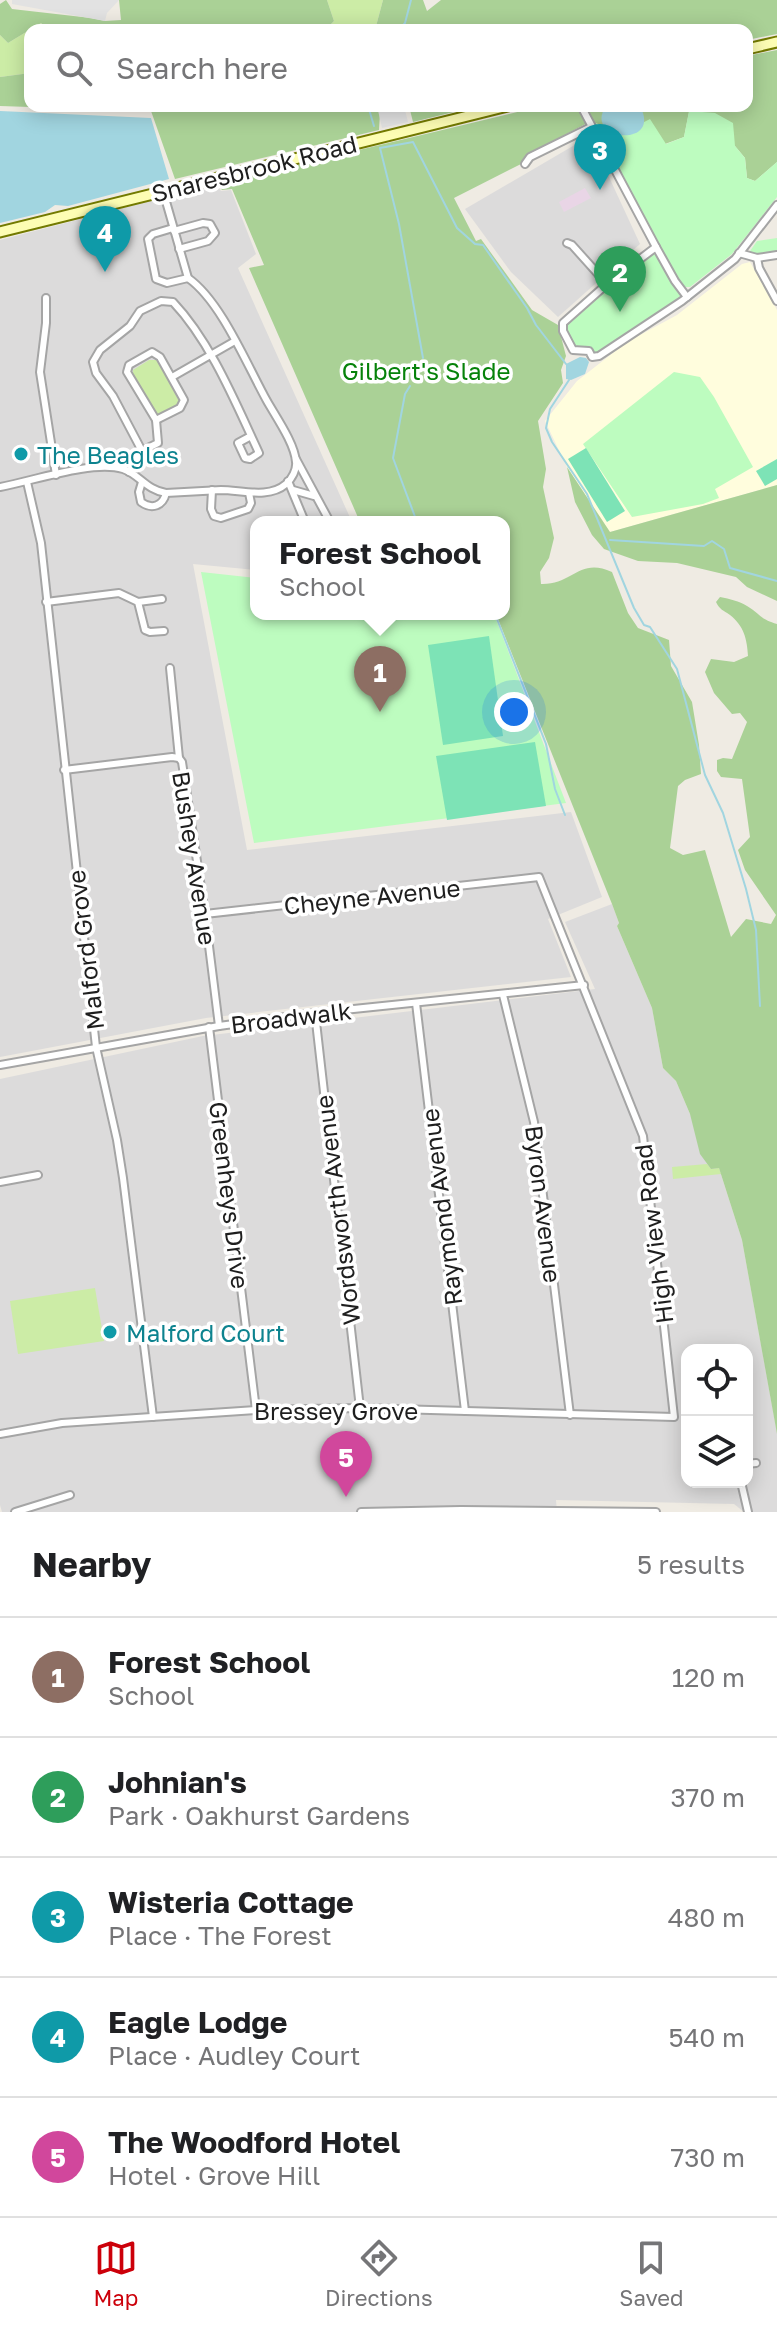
<!DOCTYPE html>
<meta charset="utf-8">
<style>
:root{--surface:#fff;--page:#f6f6f6;--text:#202124;--muted:#757577;--line:#e0e0e0;--accent:#cc000a}
body{margin:0;font-family:"Golos Text",sans-serif;background:var(--page);color:var(--text)}
.controls{position:absolute;right:24px;bottom:24px;display:grid;overflow:hidden;border-radius:16px;box-shadow:0 4px 20px #0003}
.controls button{width:72px;height:72px;display:grid;place-items:center;padding:0;border:0;border-bottom:2px solid var(--line);background:var(--surface);color:var(--text);font:40px sans-serif}
.you{position:absolute;left:514px;top:712px;width:28px;height:28px;margin:-20px;border:6px solid #fff;border-radius:50%;background:#1a73e8;box-shadow:0 0 0 12px #1a73e833}
.badge{display:grid;place-items:center;width:52px;height:52px;border-radius:50%;background:var(--accent);color:#fff;font-size:26px;font-weight:700}
.pin{position:absolute;translate:-50% -66px;filter:drop-shadow(0 2px 4px #0008)}
.pin::after{content:'';position:absolute;top:42px;width:28px;height:24px;background:inherit;clip-path:polygon(0 0,100% 0,50% 100%)}
.popup{position:absolute;left:250px;top:516px;width:260px;height:104px;box-sizing:border-box;display:grid;place-content:center;border-radius:16px;background:var(--surface);filter:drop-shadow(0 2px 6px #0005);font-size:26px;white-space:nowrap;color:var(--muted)}
.popup b{font-size:30px;color:var(--text)}
.popup::after{content:'';position:absolute;left:50%;top:100%;margin-left:-16px;border:16px solid transparent;border-top-color:var(--surface)}
.list{margin:0;padding:0;list-style:none}
h2{display:flex;justify-content:space-between;align-items:center;height:104px;margin:0;padding:0 32px;font-size:34px}
h2 small{font-size:26px;font-weight:400;color:var(--muted)}
.list li{display:grid;grid-template-columns:52px 1fr auto;gap:24px;align-items:center;box-sizing:border-box;height:120px;padding:0 32px;border-top:2px solid var(--line)}
.list b{display:block;font-size:30px;white-space:nowrap}
.list p{margin:0;font-size:26px;white-space:nowrap;color:var(--muted)}
.list em{font-size:26px;font-style:normal;color:var(--muted)}
.icon{flex:none;width:44px;height:44px;fill:none;stroke:currentColor;stroke-width:2;stroke-linecap:round;stroke-linejoin:round}
.map{position:relative;flex:none;width:777px;height:1512px;overflow:hidden}
.search{position:absolute;background:var(--surface);box-shadow:0 4px 20px #0003;left:24px;right:24px;top:24px;height:88px;display:flex;align-items:center;gap:20px;box-sizing:border-box;padding:0 28px;border-radius:16px;color:var(--muted);font-size:30px}
.sheet{height:704px;background:var(--surface)}
nav{display:flex;justify-content:space-around;align-items:center;box-sizing:border-box;height:112px;border-top:2px solid var(--line);background:var(--surface);font-size:22px;color:var(--muted)}
nav a{display:grid;justify-items:center;gap:4px}
nav .on{color:var(--accent)}
.map>svg:first-child{display:block}
.residential{fill:#dcdbdb;fill-rule:evenodd}
.industrial{fill:#e9d5e6}
.education{fill:#fffddd}
.grass{fill:#cceca6}
.forest{fill:#aad196}
.park{fill:#bdfcbf}
.pitch{fill:#7de3b6}
.parking{fill:#e2e2e2}
.water{fill:#a1d5e0}
.lines{fill:none;stroke-linecap:round;stroke-linejoin:round}
.stream{stroke:#a1d5e0;stroke-width:2}
.street-casing{stroke:#a5a5a5;stroke-width:10}
.secondary-casing{stroke:#737a00;stroke-width:13}
.street{stroke:#fff;stroke-width:6}
.secondary{stroke:#fdfdb4;stroke-width:9}
.culture-dot{fill:#0f9aa8;stroke:#fff;stroke-width:3}
.labels{text-anchor:middle;dominant-baseline:central;stroke-width:7;stroke-linejoin:round;paint-order:stroke}
.street-label{font-size:24px;fill:#1e1e1e;stroke:#fff}
.park-label{font-size:24px;fill:#06820a;stroke:#fff}
.culture-label{font-size:24px;fill:#0d838f;stroke:#fff;text-anchor:start}
</style>
<div class="map">
<svg width="777" height="1512" viewBox="0 0 777 1512">
<rect width="100%" height="100%" fill="#efebe3"/>
<g class="residential">
<polygon points="590,136 640,244 558,317 511,272 465,209"/>
<polygon points="216,184 221,191 231,190 256,254 238,268 352,522 256,522 256,570 193,564 247,850 571,812 602,897 548,919 571,977 206,1018 0,1057 0,240"/>
<path d="M612 904 619 923 617 926 652 1008 663 1068 676 1081 690 1114 719 1168 742 1240 777 1433V1512H744L734 1504 556 1500 557 1512H2L0 1505V1079L203 1036 595 989 565 922ZM687 1350H747V1482H687Z"/>
</g>
<polygon class="industrial" points="585,188 591,198 564,212 559,202"/>
<polygon class="education" points="750,262 777,310 777,485 610,532 567,467 545,421 577,381 627,342 677,315 742,264"/>
<g class="grass">
<polygon points="327,0 383,0 375,30 325,30 334,21"/>
<polygon points="41,23 49,30 30,30 30,73 0,77 0,35 8,43"/>
<polygon points="149,360 157,360 179,401 177,406 163,415 157,415 133,377 133,370"/>
<polygon points="707,1164 711,1169 719,1168 721,1174 673,1179 672,1167"/>
<polygon points="95,1288 104,1341 18,1354 10,1301"/>
</g>
<g class="forest">
<polygon points="6,0 12,9 91,18 105,21 121,20 119,0 327,0 334,21 325,30 49,30 41,23 8,43 0,35 0,4"/>
<polygon points="383,0 423,0 427,11 441,0 777,0 777,34 747,40 747,30 375,30"/>
<path d="M777 50V162L755 181 747 178 745 158 735 146 689 112 684 137 665 144 621 134 591 121 527 155 521 164 454 198 476 241 481 239 532 310 558 325 566 356 561 370 563 383 538 421 546 469 543 487 554 538 549 558 540 572 541 584C573 585 579 557 612 572L628 613 638 628 669 640 671 666 692 702 699 745 701 774 685 780 678 786 670 848 683 855 705 850 731 937 746 919 771 924 776 915 745 870 738 850 750 837 742 779 721 777 717 771V760L723 758 732 759 747 722 740 713 732 714 714 693 705 672 711 659 734 662 748 656C747 639 744 626 730 615 723 610 720 610 716 602L720 597C730 599 739 601 747 606 761 614 759 619 777 624V1434L742 1240 719 1168 711 1169 700 1154 690 1114 676 1081 663 1068 652 1008 617 926 619 923 612 904 496 614H504V522H360L249 268 264 265 232 189 222 190 218 184 542 106H747V56Z"/>
<polygon points="30,73 30,106 374,106 380,113 379,130 175,179 151,111 0,106 0,77"/>
<polygon points="409,106 478,106 413,122"/>
<polygon points="567,467 610,532 777,485 777,601 747,587 736,577 677,563 638,561 604,549 592,535 575,502"/>
</g>
<g class="park">
<polygon points="689,111 715,113 733,123 735,146 745,158 747,178 755,181 777,162 777,197 732,254 690,287 683,287 678,282 591,121 621,134 650,119 666,144 684,137"/>
<polygon points="777,238 777,251 759,254 748,254 757,241"/>
<polygon points="656,247 687,297 592,357 589,351 573,350 563,323"/>
<polygon points="674,372 700,377 714,397 753,467 715,489 719,498 703,504 632,517 583,444"/>
<polygon points="201,572 256,578 256,614 357,614 373,620 393,614 494,614 566,803 254,843"/>
</g>
<g class="pitch">
<polygon points="586,448 625,511 607,522 568,459"/>
<polygon points="777,459 777,479 765,486 756,471"/>
<polygon points="489,636 503,736 443,745 428,645"/>
<polygon points="535,742 546,806 447,820 436,756"/>
</g>
<g class="parking">
<polygon points="12,0 119,0 107,13 105,21 12,4"/>
<polygon points="377,106 404,106 408,122 382,128"/>
</g>
<g class="water">
<path d="M606 106H640C663 149 582 141 606 106Z"/>
<polygon points="0,111 151,118 169,179 68,206 55,205 45,212 0,223"/>
<polygon points="580,357 586,358 589,362 585,374 571,380 566,379 566,364"/>
</g>
<g class="lines">
<g class="stream">
<polyline points="399,30 405,23 411,0"/>
<polyline points="368,106 374,126"/>
<polyline points="423,358 399,224 380,148 413,142 457,228 475,244 483,245 527,308 536,325 566,364"/>
<polyline points="569,380 550,409 546,428 552,442 587,494 634,608 644,625 650,627 677,669 705,775 723,813 746,889 756,930 760,1006"/>
<polyline points="410,386 405,394 393,458 417,522"/>
<polyline points="610,540 704,546 712,541 724,549 730,568 777,581"/>
<polyline points="495,614 546,744 555,789 565,815"/>
</g>
<g class="street-casing">
<g id="street">
<polyline points="581,106 656,247 675,281 687,297"/>
<polyline points="525,164 530,157 591,127"/>
<polyline points="173,228 153,234 148,239 156,279 167,283 188,278"/>
<polyline points="174,231 203,223 210,224 215,233 208,241 179,249"/>
<polyline points="567,243 572,245 607,284"/>
<polyline points="656,247 607,284 563,323 563,331 573,350 589,351 592,357 599,356 682,301 735,259 777,205"/>
<polyline points="739,253 757,258 777,255"/>
<polyline points="757,258 759,268 777,301"/>
<polyline points="46,298 46,323 40,372 56,475"/>
<polygon points="152,352 160,357 184,400 180,408 156,420 127,372 129,365"/>
<polyline points="172,377 235,341"/>
<path d="M142 451 113 396 96 373 93 362 100 350 130 326 140 311 161 301 173 302C211 342 236 404 259 453L250 459 245 458 238 443 251 436"/>
<polyline points="296,459 330,522"/>
<polyline points="129,472 142,451 158,443 156,420"/>
<polyline points="288,481 305,522"/>
<polyline points="27,482 41,543 96,1047 117,1140 123,1178 153,1417"/>
<path d="M142 482 139 492 141 502C152 510 163 506 166 493"/>
<path d="M0 487C33 481 92 460 123 469 139 474 146 490 166 493 184 492 202 491 221 490 241 490 269 499 286 484 292 479 297 469 296 462 295 444 276 417 267 401 247 365 221 301 188 278L163 191"/>
<polyline points="212,490 211,509 214,516 221,518 248,509 251,503 249,493"/>
<polyline points="293,490 314,496"/>
<polyline points="46,602 119,593 138,602 145,630 150,632 164,631"/>
<polyline points="138,602 162,599"/>
<polyline points="170,668 179,758"/>
<polyline points="64,770 172,757 179,758 182,762 205,914 219,1026"/>
<polyline points="503,995 534,1122 570,1415"/>
<polyline points="416,1003 465,1411"/>
<polyline points="315,1013 360,1408"/>
<polyline points="209,1027 256,1410"/>
<polyline points="0,1065 219,1026 315,1013 584,985"/>
<polyline points="0,1182 38,1175"/>
<polyline points="0,1434 62,1423 256,1410 360,1408 674,1417 643,1136 539,877 205,914"/>
<polyline points="747,1464 756,1463"/>
<polyline points="741,1482 748,1512"/>
<polyline points="15,1512 70,1495"/>
<polyline points="361,1512 461,1510 656,1512"/>
</g>
</g>
<g class="secondary-casing">
<g id="secondary">
<polyline points="747,49 777,42"/>
<polyline points="0,232 508,106"/>
</g>
</g>
<use href="#street" class="street"/>
<use href="#secondary" class="secondary"/>
</g>
<g class="culture-dot">
<circle cx="21" cy="454" r="8"/>
<circle cx="110" cy="1332" r="8"/>
</g>
<g class="labels">
<g class="street-label">
<text transform="translate(254 168) rotate(-14)">Snaresbrook Road</text>
<text transform="translate(195 858) rotate(81)">Bushey Avenue</text>
<text transform="translate(372 896) rotate(-6)">Cheyne Avenue</text>
<text transform="translate(85 950) rotate(-97)">Malford Grove</text>
<text transform="translate(291 1017) rotate(-7)">Broadwalk</text>
<text transform="translate(230 1195) rotate(83)">Greenheys Drive</text>
<text transform="translate(544 1204) rotate(83)">Byron Avenue</text>
<text transform="translate(441 1207) rotate(-97)">Raymond Avenue</text>
<text transform="translate(337 1210) rotate(-97)">Wordsworth Avenue</text>
<text transform="translate(653 1234) rotate(-97)">High View Road</text>
<text x="336" y="1410">Bressey Grove</text>
</g>
<g class="park-label">
<text x="426" y="370">Gilbert's Slade</text>
</g>
<g class="culture-label">
<text x="37" y="454">The Beagles</text>
<text x="126" y="1332">Malford Court</text>
</g>
</g>
</svg>
<div class="controls">
<button><svg class="icon" aria-label="locate" viewBox="0 0 24 24"><circle cx="12" cy="12" r="6"/><path d="M12 2v4M12 18v4M2 12h4M18 12h4"/></svg></button>
<button><svg class="icon" aria-label="layers" viewBox="0 0 24 24"><path d="M12 4l9 5-9 5-9-5zM3 14l9 5 9-5"/></svg></button>
</div>
<div class="you"></div>
<div class="pin badge" style="left:380px;top:712px;background:#8d6e63">1</div>
<div class="popup"><b>Forest School</b>School</div>
<div class="pin badge" style="left:620px;top:312px;background:#2e9e5b">2</div>
<div class="pin badge" style="left:600px;top:190px;background:#0f9aa8">3</div>
<div class="pin badge" style="left:105px;top:272px;background:#0f9aa8">4</div>
<div class="pin badge" style="left:346px;top:1497px;background:#d1479c">5</div>
<div class="search"><svg class="icon" aria-label="search" viewBox="0 0 24 24"><circle cx="10" cy="10" r="6"/><path d="M15 15l6 6"/></svg>Search here</div>
</div>
<section class="sheet">
<h2>Nearby<small>5 results</small></h2>
<ul class="list">
<li><span class="badge" style="background:#8d6e63">1</span><div><b>Forest School</b><p>School</p></div><em>120 m</em></li>
<li><span class="badge" style="background:#2e9e5b">2</span><div><b>Johnian's</b><p>Park · Oakhurst Gardens</p></div><em>370 m</em></li>
<li><span class="badge" style="background:#0f9aa8">3</span><div><b>Wisteria Cottage</b><p>Place · The Forest</p></div><em>480 m</em></li>
<li><span class="badge" style="background:#0f9aa8">4</span><div><b>Eagle Lodge</b><p>Place · Audley Court</p></div><em>540 m</em></li>
<li><span class="badge" style="background:#d1479c">5</span><div><b>The Woodford Hotel</b><p>Hotel · Grove Hill</p></div><em>730 m</em></li>
</ul>
</section>
<nav>
<a class="on"><svg class="icon" aria-label="map" viewBox="0 0 24 24"><path d="M3 6l6-2 6 2 6-2v14l-6 2-6-2-6 2zM9 4v14M15 6v14"/></svg>Map</a>
<a><svg class="icon" aria-label="directions" viewBox="0 0 24 24"><path d="M12 3l9 9-9 9-9-9zM9 14v-3h6M13 9l2 2-2 2"/></svg>Directions</a>
<a><svg class="icon" aria-label="saved" viewBox="0 0 24 24"><path d="M7 4h10v16l-5-4-5 4z"/></svg>Saved</a>
</nav>
